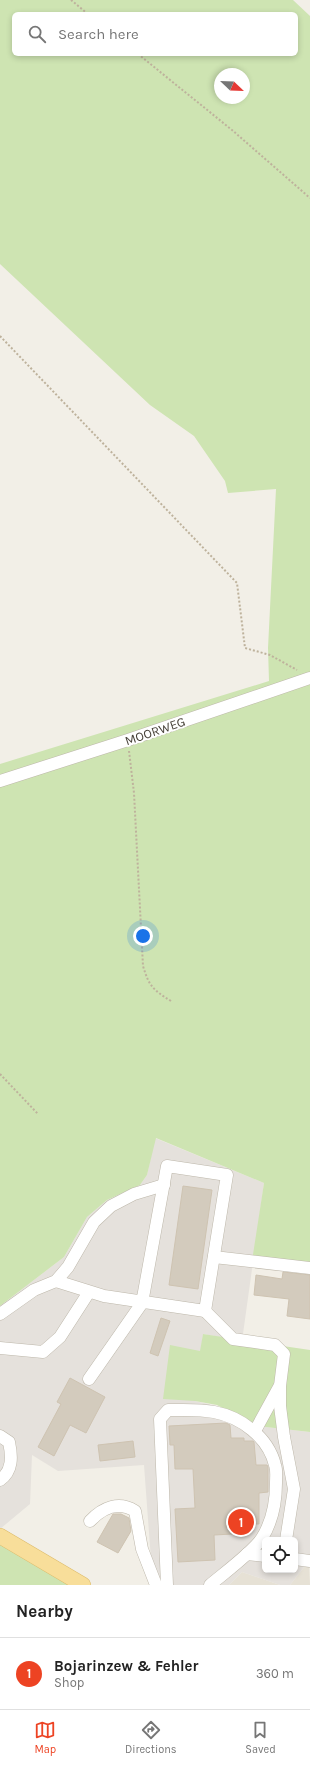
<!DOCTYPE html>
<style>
:root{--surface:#fff;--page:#f2f2f2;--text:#222;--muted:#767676;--line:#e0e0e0;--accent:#ed4323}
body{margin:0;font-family:Karla,sans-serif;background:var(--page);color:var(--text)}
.controls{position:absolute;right:12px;bottom:12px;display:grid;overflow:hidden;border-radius:6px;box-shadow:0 2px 6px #0003}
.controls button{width:36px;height:36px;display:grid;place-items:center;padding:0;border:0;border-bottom:1px solid var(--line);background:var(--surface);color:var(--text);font:20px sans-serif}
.compass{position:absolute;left:214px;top:68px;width:36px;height:36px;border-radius:50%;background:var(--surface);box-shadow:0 2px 6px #0003;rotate:113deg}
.you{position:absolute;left:143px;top:936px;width:14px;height:14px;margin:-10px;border:3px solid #fff;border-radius:50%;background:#1a73e8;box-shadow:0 0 0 6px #1a73e833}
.badge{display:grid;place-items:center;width:26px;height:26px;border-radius:50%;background:var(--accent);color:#fff;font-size:13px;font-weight:700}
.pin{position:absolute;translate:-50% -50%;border:2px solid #fff;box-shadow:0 1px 4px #0006}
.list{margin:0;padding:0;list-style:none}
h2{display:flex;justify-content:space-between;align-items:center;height:52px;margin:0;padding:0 16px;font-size:17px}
h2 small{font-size:13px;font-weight:400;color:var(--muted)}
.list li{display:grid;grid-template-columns:26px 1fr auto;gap:12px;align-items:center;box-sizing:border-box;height:72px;padding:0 16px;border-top:1px solid var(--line)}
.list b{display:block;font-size:15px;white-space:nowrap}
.list p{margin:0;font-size:13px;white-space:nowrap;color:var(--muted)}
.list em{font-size:13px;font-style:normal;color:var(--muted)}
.icon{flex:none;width:22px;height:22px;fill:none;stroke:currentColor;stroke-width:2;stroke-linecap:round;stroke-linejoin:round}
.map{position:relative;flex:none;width:310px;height:1585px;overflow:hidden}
.search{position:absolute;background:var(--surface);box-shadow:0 2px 6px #0003;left:12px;right:12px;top:12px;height:44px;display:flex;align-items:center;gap:10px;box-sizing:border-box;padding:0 14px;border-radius:6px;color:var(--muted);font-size:15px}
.sheet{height:124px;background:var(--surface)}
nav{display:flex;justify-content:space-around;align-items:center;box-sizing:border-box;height:56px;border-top:1px solid var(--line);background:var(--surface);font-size:11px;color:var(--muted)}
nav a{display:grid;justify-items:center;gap:2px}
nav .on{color:var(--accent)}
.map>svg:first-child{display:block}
.residential{fill:#e6e1d5}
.industrial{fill:#e5e1dc;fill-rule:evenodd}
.green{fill:#cee4b2;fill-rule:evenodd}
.building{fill:#d3cbbd;stroke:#cec3b1}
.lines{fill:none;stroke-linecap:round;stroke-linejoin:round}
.minor-casing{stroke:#bdb7aa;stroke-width:13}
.major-casing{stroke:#dcbb6b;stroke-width:16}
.path{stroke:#beb29c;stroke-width:2;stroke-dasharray:2 2;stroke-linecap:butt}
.minor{stroke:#fff;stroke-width:12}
.major{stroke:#f8de9a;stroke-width:15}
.labels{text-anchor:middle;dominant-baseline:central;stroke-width:3.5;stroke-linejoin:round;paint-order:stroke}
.street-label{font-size:13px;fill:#453f36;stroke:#fff}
</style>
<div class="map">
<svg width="310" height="1585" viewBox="0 0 310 1585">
<rect width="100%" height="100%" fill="#f2efe7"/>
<g class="residential">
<polygon points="309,1561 310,1585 290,1585"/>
<polygon points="242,1572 280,1585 229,1585"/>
</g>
<path class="industrial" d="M155 1138 264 1183 242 1341 203 1334 195 1401 217 1406 257 1426 310 1432V1555L309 1561 290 1585H280L242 1572 229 1585H156L152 1573 144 1465 58 1471 32 1455 30 1504 0 1529V1306L64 1257 87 1217 107 1200 140 1185 147 1175ZM265 1540H295V1570H265Z"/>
<g class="green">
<path d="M0 0H293L310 16V1268L252 1261 264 1183 156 1138 147 1175 140 1185 107 1200 87 1217 64 1257 0 1306V764L269 681 268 648 276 489 228 493 225 481 194 436 150 405 0 264ZM14 14H296V54H14ZM220 74H244V98H220Z"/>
<polygon points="203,1334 310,1350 310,1432 257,1426 217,1405 195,1401 163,1399 170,1345 200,1351"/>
<polygon points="0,1535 84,1585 0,1585"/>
</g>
<g class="building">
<polygon points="183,1186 212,1190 198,1289 169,1285"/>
<polygon points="283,1272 310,1275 310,1319 287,1316 289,1299 254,1295 256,1275 282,1279"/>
<polygon points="161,1318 170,1321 158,1356 150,1353"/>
<polygon points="70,1378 105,1397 86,1433 70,1425 54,1456 38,1447 61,1404 57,1402"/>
<polygon points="226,1423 230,1425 231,1438 244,1438 244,1441 253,1441 254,1442 256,1465 267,1465 268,1467 268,1492 259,1493 259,1524 251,1524 251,1533 214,1535 215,1560 178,1562 175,1509 195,1508 193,1469 175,1469 174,1445 170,1445 169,1426"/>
<polygon points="133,1441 135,1457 100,1461 98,1445"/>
<polygon points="113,1514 121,1514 129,1518 131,1531 118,1553 97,1542"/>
</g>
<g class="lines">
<g class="minor-casing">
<g id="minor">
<polyline points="0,781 128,740 310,678"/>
<polyline points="214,1257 310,1268"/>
<polyline points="56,1281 104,1296 205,1311 227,1175 167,1166 142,1303 89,1379"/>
<polyline points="205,1311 233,1339 275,1345 284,1354 280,1386 280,1406 284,1437 294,1489 286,1540"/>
<polyline points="0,1314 34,1290 56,1281 68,1267 94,1222 111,1206 134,1194 164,1185"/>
<polyline points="0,1348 43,1352 60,1337 89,1292"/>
<polyline points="255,1431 279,1387"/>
<path d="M0 1436 9 1442C12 1456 13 1471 0 1480"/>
<path d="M90 1521C103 1507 119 1501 135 1511L142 1549 156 1585"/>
<polyline points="247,1554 265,1556"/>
<polyline points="295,1559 310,1561"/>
<path d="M167 1585 160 1419 168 1410C183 1410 199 1409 214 1412 241 1417 268 1437 275 1465 277 1470 276 1477 276 1483 276 1501 272 1522 262 1538 254 1551 223 1574 210 1585"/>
</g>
</g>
<g class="major-casing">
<polyline id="major" points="0,1536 83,1585"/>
</g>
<g class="path">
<polyline points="71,0 88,14"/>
<polyline points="138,54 232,130 310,198"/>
<polyline points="0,336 237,583 245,648 270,655 297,670"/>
<path d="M129 751 134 793 143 966C149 986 153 990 171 1001"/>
<polyline points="0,1074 38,1114"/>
</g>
<use href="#minor" class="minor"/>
<use href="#major" class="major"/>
</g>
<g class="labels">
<g class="street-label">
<text transform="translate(155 731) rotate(-19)">MOORWEG</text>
</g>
</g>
</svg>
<div class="controls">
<button><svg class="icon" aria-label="locate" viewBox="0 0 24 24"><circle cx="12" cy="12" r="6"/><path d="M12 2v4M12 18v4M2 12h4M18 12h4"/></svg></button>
</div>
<svg class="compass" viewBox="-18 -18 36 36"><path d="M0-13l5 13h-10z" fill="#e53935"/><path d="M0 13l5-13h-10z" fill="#767676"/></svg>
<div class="you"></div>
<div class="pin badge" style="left:241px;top:1522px">1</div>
<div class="search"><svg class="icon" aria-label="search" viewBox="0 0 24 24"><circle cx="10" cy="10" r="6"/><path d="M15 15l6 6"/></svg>Search here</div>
</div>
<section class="sheet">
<h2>Nearby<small></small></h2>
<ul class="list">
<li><span class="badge">1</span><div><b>Bojarinzew &amp; Fehler</b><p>Shop</p></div><em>360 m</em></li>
</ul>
</section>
<nav>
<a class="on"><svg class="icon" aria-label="map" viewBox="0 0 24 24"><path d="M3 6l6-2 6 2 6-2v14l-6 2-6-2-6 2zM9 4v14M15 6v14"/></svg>Map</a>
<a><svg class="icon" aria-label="directions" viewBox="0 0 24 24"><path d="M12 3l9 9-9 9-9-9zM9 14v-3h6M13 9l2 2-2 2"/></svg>Directions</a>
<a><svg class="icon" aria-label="saved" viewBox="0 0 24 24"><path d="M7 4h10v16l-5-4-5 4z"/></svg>Saved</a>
</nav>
